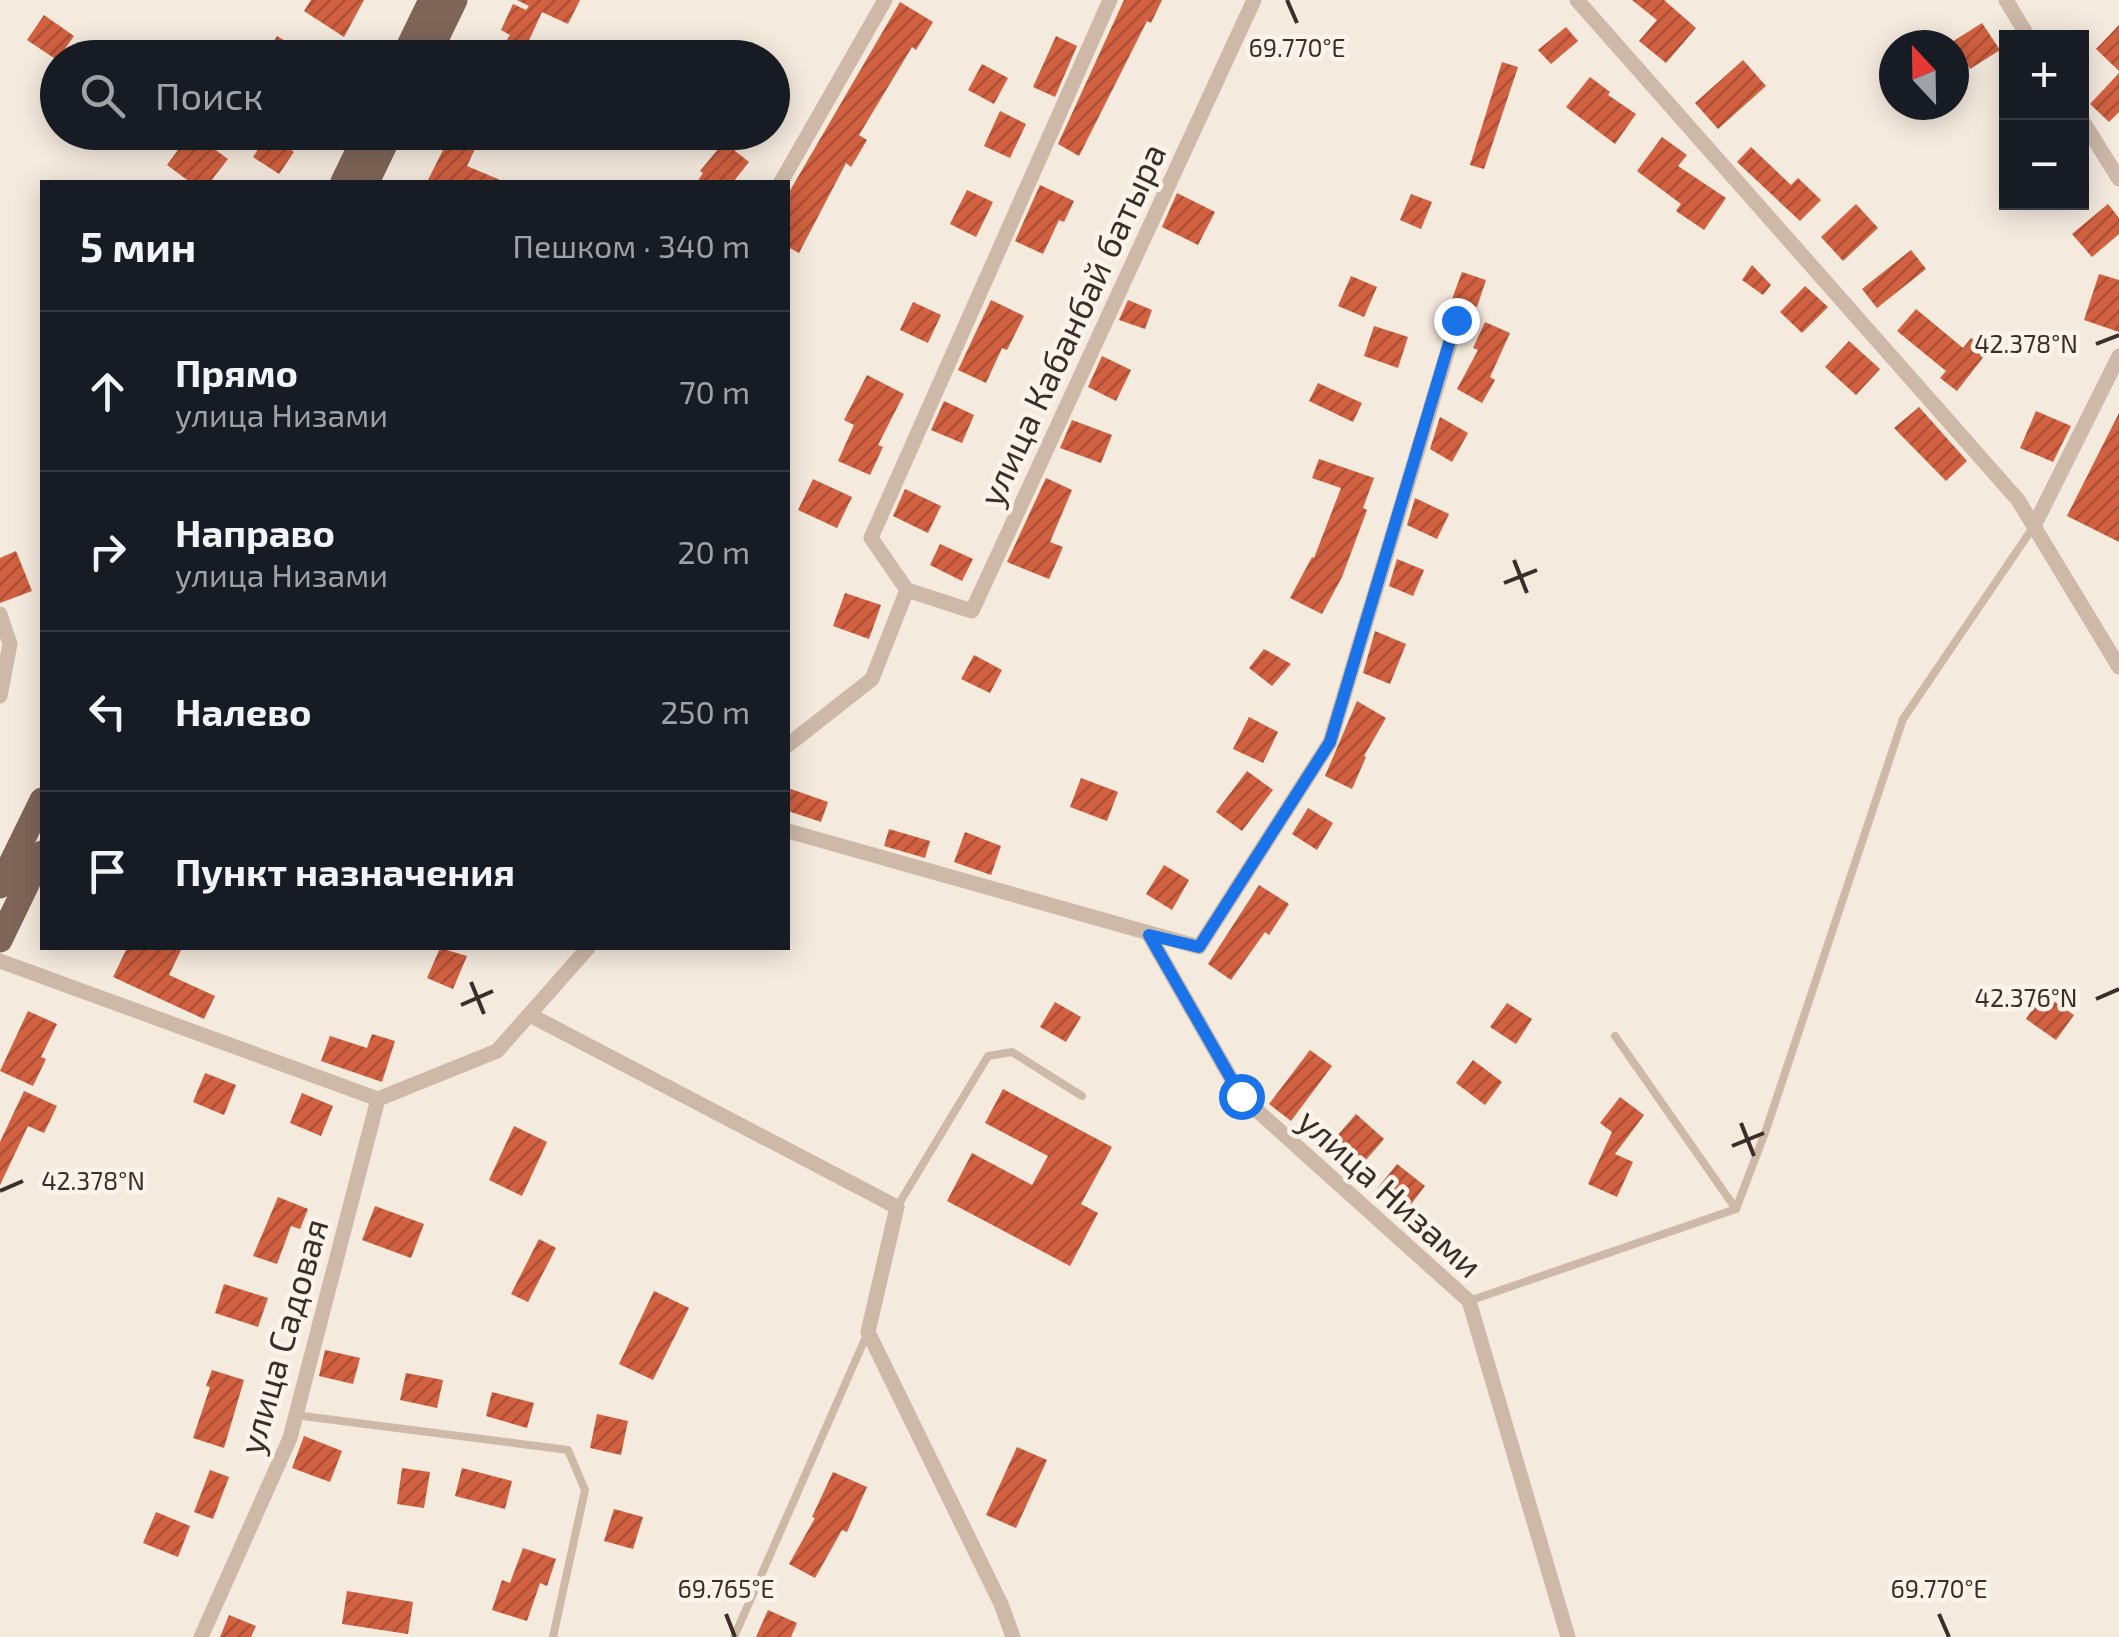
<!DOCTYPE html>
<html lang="ru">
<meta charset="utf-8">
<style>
:root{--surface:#171b24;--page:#242831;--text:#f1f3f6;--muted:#9ea1a6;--line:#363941}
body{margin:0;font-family:"Exo 2",sans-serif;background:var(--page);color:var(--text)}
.controls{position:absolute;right:30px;top:30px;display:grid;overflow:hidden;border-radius:0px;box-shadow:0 5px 25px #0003}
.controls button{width:90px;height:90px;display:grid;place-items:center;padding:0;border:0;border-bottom:2px solid var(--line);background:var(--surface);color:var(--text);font:50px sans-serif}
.compass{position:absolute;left:1879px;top:30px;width:90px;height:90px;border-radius:50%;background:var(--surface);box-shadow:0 5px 25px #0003;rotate:338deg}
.stop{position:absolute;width:30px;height:30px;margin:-22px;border:8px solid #1a73e8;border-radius:50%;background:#fff}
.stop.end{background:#1a73e8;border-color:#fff;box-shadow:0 2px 10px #0008}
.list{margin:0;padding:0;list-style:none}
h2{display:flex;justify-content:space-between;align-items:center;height:130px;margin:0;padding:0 40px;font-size:42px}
h2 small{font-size:32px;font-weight:400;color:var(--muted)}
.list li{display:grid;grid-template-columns:65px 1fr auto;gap:30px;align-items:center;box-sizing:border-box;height:160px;padding:0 40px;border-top:2px solid var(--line)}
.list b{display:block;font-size:38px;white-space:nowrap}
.list p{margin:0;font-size:32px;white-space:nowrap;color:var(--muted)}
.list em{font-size:32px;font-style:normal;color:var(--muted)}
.icon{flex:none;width:55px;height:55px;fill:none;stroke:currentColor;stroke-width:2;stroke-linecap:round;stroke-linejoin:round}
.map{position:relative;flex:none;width:2119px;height:1637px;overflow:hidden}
.search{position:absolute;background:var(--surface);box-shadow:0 5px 25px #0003;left:40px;top:40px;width:750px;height:110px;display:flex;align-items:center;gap:25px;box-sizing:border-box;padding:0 35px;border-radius:55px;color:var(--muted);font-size:38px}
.panel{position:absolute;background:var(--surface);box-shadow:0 5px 25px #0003;left:40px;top:180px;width:750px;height:770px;border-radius:0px}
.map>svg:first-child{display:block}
.building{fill:url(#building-hatch)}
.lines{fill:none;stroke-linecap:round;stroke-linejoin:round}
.lane{stroke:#ceb9a8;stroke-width:8}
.street{stroke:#ceb9a8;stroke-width:15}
.primary{stroke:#7e6558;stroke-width:25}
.route{stroke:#1a73e8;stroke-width:12}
.ticks{fill:none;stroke:#3b2e29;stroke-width:4}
.labels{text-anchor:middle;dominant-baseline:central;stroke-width:9;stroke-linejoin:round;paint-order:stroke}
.street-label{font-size:35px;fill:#3b2e29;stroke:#fcf4eb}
.ticks-label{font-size:25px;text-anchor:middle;fill:#3b2e29;stroke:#fcf4eb;stroke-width:9;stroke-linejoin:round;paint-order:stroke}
</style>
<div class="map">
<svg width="2119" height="1637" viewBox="0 0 2119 1637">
<defs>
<pattern id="building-hatch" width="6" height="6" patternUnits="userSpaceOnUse" patternTransform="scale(2.5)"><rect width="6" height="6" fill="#d16140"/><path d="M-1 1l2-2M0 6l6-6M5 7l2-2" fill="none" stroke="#ab5036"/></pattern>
</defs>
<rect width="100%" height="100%" fill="#f5eade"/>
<g class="building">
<polygon points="311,0 364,0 344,37 304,11"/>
<polygon points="517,0 580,0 568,24 542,12 521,58 495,58 510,35 501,30 513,4 526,10 529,6"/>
<polygon points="1124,0 1162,0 1151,23 1147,21 1079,156 1058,144"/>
<polygon points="1632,0 1664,0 1696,28 1666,63 1639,41 1657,20"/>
<polygon points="900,2 933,22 916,50 912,47 859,135 867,140 851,167 846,163 799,253 788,247 788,194"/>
<polygon points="44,15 74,36 57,60 27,40"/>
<polygon points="1982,23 2000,50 1970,69 1952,42"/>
<polygon points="2119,25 2119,71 2096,49"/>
<polygon points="1566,27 1578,41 1551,64 1538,50"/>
<polygon points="277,36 313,58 264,58"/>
<polygon points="1056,36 1077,46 1055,97 1033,87"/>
<polygon points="1743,60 1766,86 1718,129 1695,103"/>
<polygon points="1502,62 1518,67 1484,169 1470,165"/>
<polygon points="982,64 1008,78 994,104 968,90"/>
<polygon points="2119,73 2119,112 2109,122 2090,104"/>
<polygon points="1590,77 1610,92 1608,95 1636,114 1615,144 1566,107"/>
<polygon points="1000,111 1026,124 1010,158 984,146"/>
<polygon points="191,132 228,159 210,182 190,182 167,165"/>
<polygon points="452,132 483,132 467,166 505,182 427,182"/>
<polygon points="268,134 294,152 279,174 253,157"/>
<polygon points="1662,137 1687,155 1678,166 1726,198 1704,230 1676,211 1681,204 1637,171"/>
<polygon points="724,142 749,162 733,182 697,182 703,173 700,171"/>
<polygon points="1751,147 1791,185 1798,178 1821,200 1800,221 1737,162"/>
<polygon points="1040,185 1074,201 1064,222 1059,220 1043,254 1015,241"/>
<polygon points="967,190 993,202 976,237 950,224"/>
<polygon points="1177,193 1215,212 1198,245 1162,227"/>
<polygon points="1411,194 1432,202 1421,229 1400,220"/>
<polygon points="1856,204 1878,228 1843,261 1821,237"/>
<polygon points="2108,204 2119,218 2119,234 2092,257 2072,234"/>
<polygon points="1911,250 1926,269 1877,308 1862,289"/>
<polygon points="1752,265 1771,285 1763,295 1742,280"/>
<polygon points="1462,272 1486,280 1477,307 1452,299"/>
<polygon points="2099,274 2119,280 2119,332 2084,320"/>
<polygon points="1351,276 1377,287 1364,317 1338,306"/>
<polygon points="1805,286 1828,307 1802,333 1780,312"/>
<polygon points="991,300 1024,316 1007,350 1002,348 986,383 958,370"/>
<polygon points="1128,300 1152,310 1145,329 1119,320"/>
<polygon points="913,302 941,315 928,343 900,330"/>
<polygon points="1916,309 1963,348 1971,338 1988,351 1957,391 1940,378 1946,371 1897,331"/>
<polygon points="1485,322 1510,333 1490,377 1495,380 1482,403 1457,389 1478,350 1473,348"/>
<polygon points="1374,326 1408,337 1398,368 1364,356"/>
<polygon points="1849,341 1880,369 1856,395 1825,367"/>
<polygon points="1102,356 1131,370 1116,401 1088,387"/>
<polygon points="867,375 904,394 878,445 883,447 870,475 838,461 854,425 844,420"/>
<polygon points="1318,383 1362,403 1353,422 1309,401"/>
<polygon points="944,401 974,415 962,443 931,430"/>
<polygon points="1919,407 1967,461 1946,481 1894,428"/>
<polygon points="2036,411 2071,426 2053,462 2020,448"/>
<polygon points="2119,413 2119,542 2067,516"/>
<polygon points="1440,417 1468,433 1452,462 1430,449"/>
<polygon points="1072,420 1112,435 1101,463 1060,448"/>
<polygon points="1319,459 1374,478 1363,508 1367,510 1342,577 1322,614 1290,598 1312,557 1314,558 1341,488 1312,478"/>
<polygon points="1046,478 1072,490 1050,542 1063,547 1049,579 1007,562"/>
<polygon points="813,479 852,497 837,528 798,510"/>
<polygon points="905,489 941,506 928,533 893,516"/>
<polygon points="1415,498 1449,514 1437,539 1407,525"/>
<polygon points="940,544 973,559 962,581 930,565"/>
<polygon points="16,551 32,591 0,603 0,558"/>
<polygon points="1397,559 1424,570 1413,596 1389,586"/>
<polygon points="845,593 881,605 869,639 833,626"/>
<polygon points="1375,631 1406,644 1390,684 1363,673"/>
<polygon points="1264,649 1291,664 1272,686 1249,668"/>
<polygon points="974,655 1002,670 990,693 961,679"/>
<polygon points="1357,701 1386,718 1364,756 1366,757 1352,789 1325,776"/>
<polygon points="1249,717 1278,732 1263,763 1233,749"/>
<polygon points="1247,771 1273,790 1242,831 1216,812"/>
<polygon points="1081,778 1118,792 1107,821 1070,807"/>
<polygon points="788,788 828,802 821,822 788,811"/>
<polygon points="1308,808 1333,823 1317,850 1292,834"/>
<polygon points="889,829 930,841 925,858 884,846"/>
<polygon points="965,832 1001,846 991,875 954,862"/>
<polygon points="1164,865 1189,880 1172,910 1146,894"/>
<polygon points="1259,885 1289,904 1269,935 1265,932 1231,980 1208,964"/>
<polygon points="127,948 182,948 169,975 215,996 204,1019 113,977"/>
<polygon points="440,948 467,956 453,989 427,978"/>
<polygon points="2043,994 2074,1015 2056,1040 2026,1019"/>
<polygon points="1055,1002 1081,1017 1066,1042 1040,1027"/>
<polygon points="1507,1003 1532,1019 1516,1044 1490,1027"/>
<polygon points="28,1011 57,1024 41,1057 46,1059 33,1086 0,1071"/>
<polygon points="372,1034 395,1041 382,1082 321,1061 330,1036 367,1048"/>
<polygon points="1310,1050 1332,1066 1291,1121 1269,1104"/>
<polygon points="1473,1060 1502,1082 1485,1105 1456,1083"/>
<polygon points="205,1073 236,1085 224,1115 193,1102"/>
<polygon points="1003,1089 1112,1147 1081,1204 1098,1213 1070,1266 947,1201 972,1153 1032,1185 1048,1156 985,1123"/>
<polygon points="24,1091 57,1106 44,1133 28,1126 0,1185 0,1142"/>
<polygon points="302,1093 333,1106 321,1136 290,1123"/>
<polygon points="1620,1097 1644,1115 1615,1154 1633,1162 1617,1197 1588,1184 1612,1132 1600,1123"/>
<polygon points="1356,1114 1384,1139 1352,1176 1323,1152"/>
<polygon points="514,1126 547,1142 522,1196 489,1180"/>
<polygon points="1397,1164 1425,1186 1405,1212 1377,1189"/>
<polygon points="278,1197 308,1209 300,1229 291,1226 277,1264 253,1256"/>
<polygon points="375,1206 424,1224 411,1258 362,1240"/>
<polygon points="539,1239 556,1248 528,1302 511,1294"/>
<polygon points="224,1284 268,1298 258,1327 215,1313"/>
<polygon points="654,1291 689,1308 653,1380 619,1364"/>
<polygon points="325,1350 360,1358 353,1384 319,1376"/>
<polygon points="212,1370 244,1380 224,1448 193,1438 210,1387 206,1386"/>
<polygon points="406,1373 443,1380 437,1408 400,1400"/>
<polygon points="492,1392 534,1403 527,1428 486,1416"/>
<polygon points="597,1414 628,1421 621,1455 590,1448"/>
<polygon points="304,1436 342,1451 330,1482 292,1468"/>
<polygon points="1017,1447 1047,1460 1016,1528 986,1515"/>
<polygon points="402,1468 430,1472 424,1508 397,1504"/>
<polygon points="462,1468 512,1481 505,1509 455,1496"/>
<polygon points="210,1470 229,1477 213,1519 194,1512"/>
<polygon points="833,1472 867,1487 847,1532 842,1530 815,1578 789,1564 815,1518 812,1517"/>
<polygon points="614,1509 643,1517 633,1549 604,1541"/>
<polygon points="156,1512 190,1526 178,1557 143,1543"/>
<polygon points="523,1548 556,1559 547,1586 540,1583 527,1621 492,1610 502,1580 510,1583"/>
<polygon points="347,1591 413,1602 408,1634 342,1624"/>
<polygon points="768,1610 797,1623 791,1637 756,1637"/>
<polygon points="229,1615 256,1626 251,1637 220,1637"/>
</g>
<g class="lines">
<g class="lane">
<polyline points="1615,1036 1736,1209"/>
<polyline points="897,1207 988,1056 1012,1052 1082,1096"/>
<polyline points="1469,1301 1736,1209 1766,1130 1903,719 2034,526"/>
<polyline points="295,1415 568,1450 585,1490 553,1637"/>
<polyline points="734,1637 868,1332"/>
</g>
<g class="street">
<polyline points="1577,0 2018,500 2119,667"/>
<polyline points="2006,0 2029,38"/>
<polyline points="2082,120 2119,179"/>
<polyline points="781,182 885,0"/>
<polyline points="2034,526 2119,356"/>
<polyline points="907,590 972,611 1254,0"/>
<polyline points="0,614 10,644 0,696"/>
<polyline points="788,745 872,679 907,590 871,538 1110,0"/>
<polyline points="788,831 1199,947 1330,742 1457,320"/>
<polyline points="1149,935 1241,1096 1469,1301 1568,1637"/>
<polyline points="0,961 378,1099 497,1051 588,948"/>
<polyline points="530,1015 897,1207 868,1332 1001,1604 1013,1637"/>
<polyline points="201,1637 290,1438 378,1099"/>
</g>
<g class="primary">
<polyline points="403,58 431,0"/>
<polyline points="427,58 455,0"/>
<polyline points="343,182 367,132"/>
<polyline points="367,182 391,132"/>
<polyline points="0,886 42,800"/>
<polyline points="0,940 42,853"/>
</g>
</g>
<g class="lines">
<polyline class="route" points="1241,1096 1149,935 1199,947 1330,742 1456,320"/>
</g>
<path class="ticks" d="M1287 0 1297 23M2096 344 2119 335M1514 560 1527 593M1504 583 1537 570M471 982 484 1014M2096 999 2119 989M461 1005 493 991M1741 1123 1754 1156M1732 1146 1764 1133M0 1191 23 1181M726 1614 735 1637M1939 1614 1949 1637"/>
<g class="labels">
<g class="street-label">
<text transform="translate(1071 324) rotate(-65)">улица Кабанбай батыра</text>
<text transform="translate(1391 1192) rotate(42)">улица Низами</text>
<text transform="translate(282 1336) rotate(-74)">улица Садовая</text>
</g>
</g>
<g class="ticks-label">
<text x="1297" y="57">69.770°E</text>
<text x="2026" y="353">42.378°N</text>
<text x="2026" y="1007">42.376°N</text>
<text x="93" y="1190">42.378°N</text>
<text x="726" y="1598">69.765°E</text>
<text x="1939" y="1598">69.770°E</text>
</g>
</svg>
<div class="controls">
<button>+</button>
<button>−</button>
</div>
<svg class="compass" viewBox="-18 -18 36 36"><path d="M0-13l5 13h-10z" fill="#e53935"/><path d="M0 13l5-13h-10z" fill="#9ea1a6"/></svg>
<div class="stop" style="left:1241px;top:1096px"></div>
<div class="stop end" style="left:1456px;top:320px"></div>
<div class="search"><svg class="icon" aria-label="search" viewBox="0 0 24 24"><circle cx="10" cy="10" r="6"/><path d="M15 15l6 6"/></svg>Поиск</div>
<section class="panel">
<h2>5 мин<small>Пешком · 340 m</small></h2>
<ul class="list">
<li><svg class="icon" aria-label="ahead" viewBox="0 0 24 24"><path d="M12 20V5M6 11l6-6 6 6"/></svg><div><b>Прямо</b><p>улица Низами</p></div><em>70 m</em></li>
<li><svg class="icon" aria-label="right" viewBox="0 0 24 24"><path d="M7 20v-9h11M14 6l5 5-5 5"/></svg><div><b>Направо</b><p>улица Низами</p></div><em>20 m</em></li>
<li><svg class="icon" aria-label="left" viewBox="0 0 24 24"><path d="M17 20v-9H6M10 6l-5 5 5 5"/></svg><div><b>Налево</b></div><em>250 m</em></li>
<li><svg class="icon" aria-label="arrive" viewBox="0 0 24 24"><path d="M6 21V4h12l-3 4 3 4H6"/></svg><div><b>Пункт назначения</b></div></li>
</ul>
</section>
</div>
